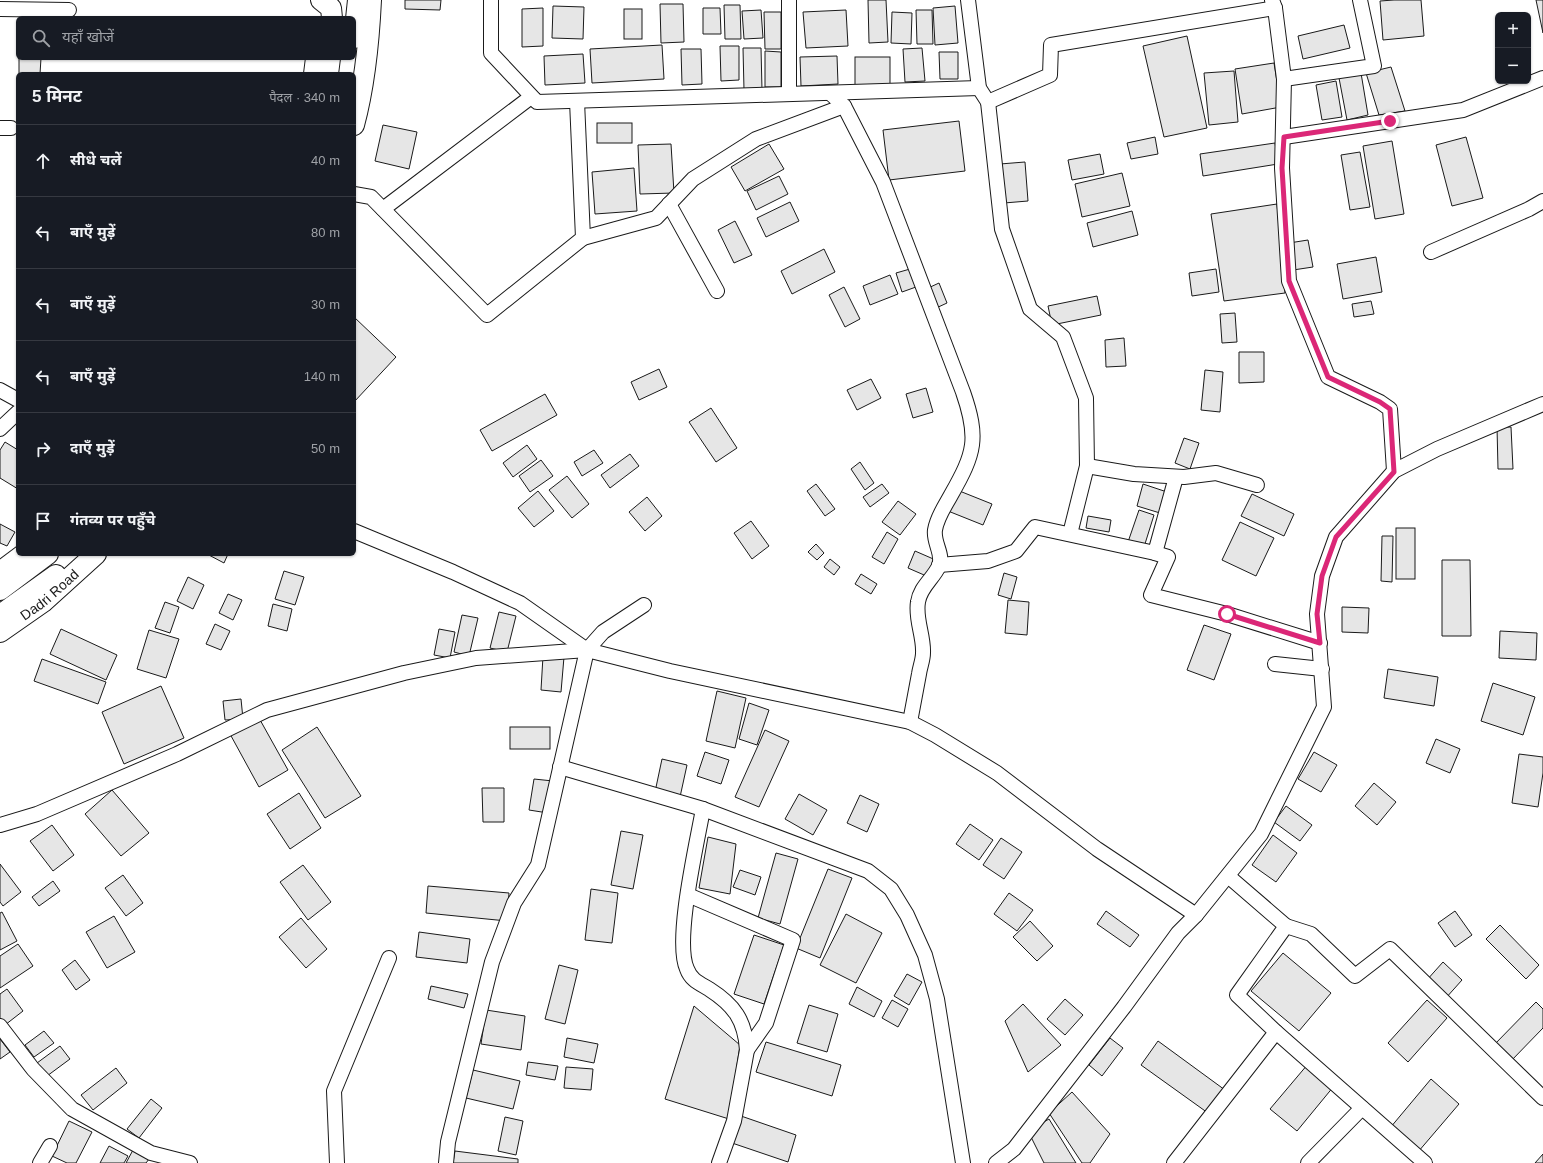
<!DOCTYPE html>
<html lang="hi">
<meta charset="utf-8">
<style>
:root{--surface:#171b24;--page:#242831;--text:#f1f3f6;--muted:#9ea1a6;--line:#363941}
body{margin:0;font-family:Arial,"Noto Sans Devanagari",sans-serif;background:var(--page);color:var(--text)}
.controls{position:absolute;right:12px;top:12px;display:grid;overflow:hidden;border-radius:6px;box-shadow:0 1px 3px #0004}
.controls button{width:36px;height:36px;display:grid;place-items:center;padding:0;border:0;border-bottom:1px solid var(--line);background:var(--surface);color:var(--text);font:20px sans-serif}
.stop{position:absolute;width:12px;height:12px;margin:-9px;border:3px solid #db2777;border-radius:50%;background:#fff}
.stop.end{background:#db2777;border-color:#fff;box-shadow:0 1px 4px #0008}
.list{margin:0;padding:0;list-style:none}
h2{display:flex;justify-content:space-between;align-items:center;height:52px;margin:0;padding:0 16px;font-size:17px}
h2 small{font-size:13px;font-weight:400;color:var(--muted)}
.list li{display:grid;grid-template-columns:26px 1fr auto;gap:12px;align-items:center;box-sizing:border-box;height:72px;padding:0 16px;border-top:1px solid var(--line)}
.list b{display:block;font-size:15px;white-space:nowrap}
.list em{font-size:13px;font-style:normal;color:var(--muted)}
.icon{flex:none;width:22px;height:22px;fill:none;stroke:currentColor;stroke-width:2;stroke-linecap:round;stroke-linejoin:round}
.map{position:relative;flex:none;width:1543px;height:1163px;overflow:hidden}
.search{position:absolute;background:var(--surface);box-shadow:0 1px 3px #0004;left:16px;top:16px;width:340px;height:44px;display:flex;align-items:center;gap:10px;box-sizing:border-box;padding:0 14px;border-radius:6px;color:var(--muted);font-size:15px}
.panel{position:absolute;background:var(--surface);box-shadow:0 1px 3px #0004;left:16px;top:72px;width:340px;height:484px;border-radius:6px}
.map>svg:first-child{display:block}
.building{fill:#e6e6e6;stroke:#1a1a1a}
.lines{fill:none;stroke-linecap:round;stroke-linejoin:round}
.street-casing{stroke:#1a1a1a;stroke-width:16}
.secondary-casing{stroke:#1a1a1a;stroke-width:22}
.street{stroke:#fff;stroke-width:14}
.secondary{stroke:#fff;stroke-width:20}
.route{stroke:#db2777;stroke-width:5}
.labels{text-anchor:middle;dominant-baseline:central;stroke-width:3;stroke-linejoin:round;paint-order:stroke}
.street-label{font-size:14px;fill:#1a1a1a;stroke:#fff}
</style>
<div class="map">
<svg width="1543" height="1163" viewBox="0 0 1543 1163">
<rect width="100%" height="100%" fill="#fff"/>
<g class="building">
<polygon points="405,0 441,0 440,10 405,9"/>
<polygon points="868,0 886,0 888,42 869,43"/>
<polygon points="1394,0 1421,0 1424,36 1383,40 1380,1"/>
<polygon points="1536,0 1543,0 1543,33"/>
<polygon points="660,4 683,4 684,42 661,43"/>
<polygon points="724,5 740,5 741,39 725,39"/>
<polygon points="553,6 584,7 583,39 552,38"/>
<polygon points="955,6 958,43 935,45 933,8"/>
<polygon points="543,8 543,46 522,47 522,9"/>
<polygon points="703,8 720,8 721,34 703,34"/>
<rect x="624" y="9" width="18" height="30"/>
<polygon points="761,10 763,38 744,39 742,11"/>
<polygon points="846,10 848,46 806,48 803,12"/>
<polygon points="916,10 932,10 933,44 917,44"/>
<polygon points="764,12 781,12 781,49 765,49"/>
<polygon points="892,12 912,13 911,44 891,43"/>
<polygon points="1344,25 1350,48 1303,59 1298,36"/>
<polygon points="1187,36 1207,128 1164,137 1143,46"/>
<polygon points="662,45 664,79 592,83 590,49"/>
<polygon points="720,46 739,46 739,80 721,81"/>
<polygon points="743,48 761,48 762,90 744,90"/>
<polygon points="922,48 925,81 905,82 903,49"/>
<polygon points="681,49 701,49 702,84 682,85"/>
<polygon points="765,51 781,52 781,87 765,87"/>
<polygon points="939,52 958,52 958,79 940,79"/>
<polygon points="583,54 585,83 545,85 544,56"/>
<polygon points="837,56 838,84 801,86 800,57"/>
<rect x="855" y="57" width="35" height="30"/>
<polygon points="19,58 41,58 40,74 19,74"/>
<polygon points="1274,63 1281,107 1242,114 1235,69"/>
<polygon points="1391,67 1405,111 1379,115 1366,73"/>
<polygon points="1234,71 1238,122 1209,125 1204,73"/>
<polygon points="1361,73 1368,115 1347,120 1339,78"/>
<polygon points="1336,81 1342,117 1322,120 1316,85"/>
<polygon points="959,121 965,171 889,180 883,130"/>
<rect x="597" y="123" width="35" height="20"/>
<polygon points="383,125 417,132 409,169 375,161"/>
<polygon points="1155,137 1158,154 1131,159 1127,143"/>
<polygon points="1466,137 1483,198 1452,206 1436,145"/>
<polygon points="1392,141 1404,214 1375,219 1363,146"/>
<polygon points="1275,143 1278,164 1203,176 1200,154"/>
<polygon points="671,144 674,193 640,194 638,145"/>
<polygon points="769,144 784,169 745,191 731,167"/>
<polygon points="1360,152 1370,207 1350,210 1341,155"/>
<polygon points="1100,154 1104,174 1072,180 1068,160"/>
<polygon points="1025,162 1028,201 1004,203 1000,164"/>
<polygon points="634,168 637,211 595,214 592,172"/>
<polygon points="1122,173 1130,206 1082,217 1075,184"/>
<polygon points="779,176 788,194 756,210 747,191"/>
<polygon points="790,202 799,221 766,237 757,218"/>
<polygon points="1277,204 1285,293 1224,301 1211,214"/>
<polygon points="1132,211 1138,235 1093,247 1087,223"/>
<polygon points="735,221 752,255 734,263 718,230"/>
<polygon points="1308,240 1313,267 1293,270 1289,243"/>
<polygon points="824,249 835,272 792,294 781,271"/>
<polygon points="1376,257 1382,292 1343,299 1337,264"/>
<polygon points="910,269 916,287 902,292 896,273"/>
<polygon points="1216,269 1219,292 1192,296 1189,273"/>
<polygon points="890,275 898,294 870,305 863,286"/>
<polygon points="939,283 947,303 934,309 926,289"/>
<polygon points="844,287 860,319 845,327 829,295"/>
<polygon points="1097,296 1101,315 1052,325 1048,306"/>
<polygon points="1371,301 1374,314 1354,317 1352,304"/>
<polygon points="1235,313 1237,342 1222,343 1220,314"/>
<polygon points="354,317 396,357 354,402"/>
<polygon points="1124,338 1126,366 1106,367 1105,340"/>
<polygon points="1239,352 1264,352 1264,382 1239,383"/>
<polygon points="659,369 667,387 639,400 631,382"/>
<polygon points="1205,370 1223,372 1220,412 1201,410"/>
<polygon points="871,379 881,398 857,410 847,390"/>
<polygon points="926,388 933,412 913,418 906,394"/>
<polygon points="545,394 557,415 492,451 480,430"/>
<polygon points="711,408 737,448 716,462 689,422"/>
<polygon points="1497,427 1511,427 1513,469 1498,469"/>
<polygon points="1184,438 1199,443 1190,469 1175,463"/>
<polygon points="5,442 18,450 18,489 0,478 0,450"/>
<polygon points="527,445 537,459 513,477 503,463"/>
<polygon points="594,450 603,463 582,476 574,462"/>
<polygon points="630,454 639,466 610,488 601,475"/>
<polygon points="541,460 553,476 530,492 519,476"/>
<polygon points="860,462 874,483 865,490 851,469"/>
<polygon points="567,476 589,504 572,518 549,490"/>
<polygon points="816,484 835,509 825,516 807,491"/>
<polygon points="882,484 889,493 870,507 863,497"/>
<polygon points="1143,484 1167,492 1160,513 1137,506"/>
<polygon points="957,490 992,504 983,525 948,511"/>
<polygon points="538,491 554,511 534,527 518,508"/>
<polygon points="1252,494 1294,514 1284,536 1241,516"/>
<polygon points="647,497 662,516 645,531 629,512"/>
<polygon points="898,501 916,514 900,535 882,522"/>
<polygon points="1139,510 1154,515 1144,547 1128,542"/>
<polygon points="1088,516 1111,520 1109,532 1086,528"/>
<polygon points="751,521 769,546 752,559 734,533"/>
<polygon points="1240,522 1274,538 1256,576 1222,560"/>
<polygon points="0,524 15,532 7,546 0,543"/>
<rect x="1396" y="528" width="19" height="51"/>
<polygon points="887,532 898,539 884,564 872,557"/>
<polygon points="1382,536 1393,536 1392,582 1381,581"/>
<polygon points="816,544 824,553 817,560 808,552"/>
<polygon points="915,551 938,561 931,578 908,568"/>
<polygon points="207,554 228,554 224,563"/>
<polygon points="830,559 840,567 834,575 824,567"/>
<polygon points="1442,560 1470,560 1471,636 1442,636"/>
<polygon points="284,571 304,577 295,605 275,599"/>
<polygon points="1004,573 1017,577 1011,599 998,595"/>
<polygon points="861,574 877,584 871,594 855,584"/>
<polygon points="188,577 204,585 193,609 177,601"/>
<polygon points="228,594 242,600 233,620 219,613"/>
<polygon points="1008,600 1029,602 1027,635 1005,633"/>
<polygon points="165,602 179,607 170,633 155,628"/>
<polygon points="273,604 292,609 287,631 268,626"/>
<polygon points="1342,607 1369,608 1368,633 1342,632"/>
<polygon points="499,612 516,616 507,652 490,648"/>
<polygon points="462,615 478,618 469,656 454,652"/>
<polygon points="215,624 230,631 221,650 206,644"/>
<polygon points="1204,625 1231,634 1214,680 1187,670"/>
<polygon points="61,629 117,655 106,680 50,654"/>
<polygon points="439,629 455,632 450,658 434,655"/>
<polygon points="149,630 179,639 166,678 137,669"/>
<polygon points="1500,631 1537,633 1536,660 1499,658"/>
<polygon points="543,656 564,657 561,692 541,690"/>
<polygon points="42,659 106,682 98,704 34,681"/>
<polygon points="1388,669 1438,677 1434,706 1384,698"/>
<polygon points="1493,683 1535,697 1523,735 1481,721"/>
<polygon points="161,686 184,738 124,764 102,712"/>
<polygon points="717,691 746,698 735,748 706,741"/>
<polygon points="241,699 243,719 225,720 223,701"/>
<polygon points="749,703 769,710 757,745 739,739"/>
<polygon points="259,718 288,770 259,787 230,734"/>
<polygon points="317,727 361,796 325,818 282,750"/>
<rect x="510" y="727" width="40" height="22"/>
<polygon points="765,730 789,741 759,807 735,797"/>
<polygon points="1436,739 1460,749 1450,773 1426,763"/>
<polygon points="705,752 729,760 721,784 697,776"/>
<polygon points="1314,752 1337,765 1321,792 1298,779"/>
<polygon points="1519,754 1543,757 1543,773 1538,807 1512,803"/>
<polygon points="662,759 687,765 680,797 655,792"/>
<polygon points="534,779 553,781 548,813 529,810"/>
<polygon points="1374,783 1396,802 1377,825 1355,806"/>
<polygon points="482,788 504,788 504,822 483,822"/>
<polygon points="112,790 149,833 121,856 85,814"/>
<polygon points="299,793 321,828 290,849 267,814"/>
<polygon points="799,794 827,810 813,835 785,819"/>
<polygon points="860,795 879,804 867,832 847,823"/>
<polygon points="1286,806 1312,825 1300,841 1274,822"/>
<polygon points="970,824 993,840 979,860 956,844"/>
<polygon points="52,825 74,855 53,871 30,841"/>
<polygon points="621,831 643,835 633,889 611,885"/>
<polygon points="1273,835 1297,853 1276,882 1252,865"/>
<polygon points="708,837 736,844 730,894 699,888"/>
<polygon points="1001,838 1022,852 1004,879 983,865"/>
<polygon points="776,853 798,859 780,924 758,918"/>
<polygon points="0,864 21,892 3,906 0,902"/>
<polygon points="303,865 331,902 308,920 280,882"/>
<polygon points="828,869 852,878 820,958 796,948"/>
<polygon points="740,870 761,877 755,895 733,887"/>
<polygon points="123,875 143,903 126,916 105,888"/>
<polygon points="53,881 60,891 39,906 32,897"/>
<polygon points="428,886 509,893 507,921 426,913"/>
<polygon points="591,889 618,893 612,943 585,940"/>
<polygon points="1009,893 1033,910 1017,931 994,914"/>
<polygon points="1106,911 1139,935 1130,947 1097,924"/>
<polygon points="1455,911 1472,935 1455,947 1438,923"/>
<polygon points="2,912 17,941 0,950 0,913"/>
<polygon points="846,914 882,933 856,983 820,965"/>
<polygon points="114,916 135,952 107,968 86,932"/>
<polygon points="301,918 327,949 306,968 279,937"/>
<polygon points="1030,921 1053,946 1037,961 1013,937"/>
<polygon points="1500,925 1539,965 1526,979 1486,939"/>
<polygon points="419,932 470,939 467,963 416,957"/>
<polygon points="754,935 784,945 764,1004 734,994"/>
<polygon points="18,944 33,966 0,988 0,956"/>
<polygon points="1283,953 1331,993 1299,1031 1251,991"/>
<polygon points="75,960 90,980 76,990 62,970"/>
<polygon points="1443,962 1462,980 1445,999 1426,981"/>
<polygon points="559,965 578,970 565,1024 545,1019"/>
<polygon points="907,974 922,982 909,1005 894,996"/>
<polygon points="431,986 468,994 464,1008 428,999"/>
<polygon points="857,987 882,1001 874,1017 849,1004"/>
<polygon points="7,989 23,1011 5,1025 0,1018 0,994"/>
<polygon points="1065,999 1083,1015 1065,1035 1047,1019"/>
<polygon points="892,1000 908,1009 898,1027 882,1018"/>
<polygon points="1427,1000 1447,1018 1408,1062 1388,1043"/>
<polygon points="1536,1002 1543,1009 1543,1028 1510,1062 1493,1046"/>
<polygon points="1023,1004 1061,1045 1028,1072 1005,1021"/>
<polygon points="809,1005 838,1014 827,1052 797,1043"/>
<polygon points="694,1006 740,1045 729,1119 665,1099"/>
<polygon points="486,1010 525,1016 521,1050 481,1044"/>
<polygon points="44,1031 54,1043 34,1057 25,1045"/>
<polygon points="567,1038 598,1044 594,1063 564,1057"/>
<polygon points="1110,1038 1123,1048 1102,1076 1089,1065"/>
<polygon points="0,1039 10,1052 0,1059"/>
<polygon points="1158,1041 1225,1090 1208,1113 1141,1065"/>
<polygon points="766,1042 841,1065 832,1096 756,1072"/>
<polygon points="60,1046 70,1059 47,1076 37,1063"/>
<polygon points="528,1062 558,1066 555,1080 526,1075"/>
<polygon points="1308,1064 1334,1086 1297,1131 1270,1109"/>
<polygon points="566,1067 593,1069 591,1090 564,1088"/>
<polygon points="116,1068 127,1083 93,1110 81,1095"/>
<polygon points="473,1070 520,1081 513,1109 466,1098"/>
<polygon points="1431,1079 1459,1104 1418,1152 1390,1128"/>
<polygon points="1072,1092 1110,1134 1090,1163 1082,1163 1049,1113"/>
<polygon points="151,1099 162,1108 139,1138 127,1129"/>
<polygon points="741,1116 796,1135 788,1162 732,1143"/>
<polygon points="505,1117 523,1121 516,1155 498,1151"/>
<polygon points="1049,1119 1076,1163 1044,1163 1028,1131"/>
<polygon points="69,1121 92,1132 76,1163 67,1163 52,1156"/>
<polygon points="109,1146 128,1156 124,1163 100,1163"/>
<polygon points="133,1150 149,1159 146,1163 126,1163"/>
<polygon points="455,1151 518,1159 518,1163 453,1163"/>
<polygon points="1543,1154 1543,1163 1535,1163"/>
</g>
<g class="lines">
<g class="street-casing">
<g id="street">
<polyline points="491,0 491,53 537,102 979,88"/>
<polyline points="789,0 789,94"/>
<polyline points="968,0 979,88 988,102 1002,229 1030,309 1063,337 1086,398 1087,466 1070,534"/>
<polyline points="1272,0 1275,8 1284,79 1374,66 1360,0"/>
<polyline points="0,9 69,10"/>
<polyline points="1284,79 1282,168 1289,281 1328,377 1380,402 1390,409 1394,471"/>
<path d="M830 93 844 106 883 182 963 392C979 438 975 453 951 495 945 506 937 517 935 530 933 543 944 554 939 566 933 579 920 587 918 602 915 619 924 636 923 653 923 660 920 667 919 674 916 690 913 706 910 722"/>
<polyline points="988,102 1050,75 1051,45 1275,8"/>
<polyline points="0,128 11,128"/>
<polyline points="1284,137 1463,110 1543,78"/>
<polyline points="354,194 371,197 487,315 583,238 577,101"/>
<polyline points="669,204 717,291"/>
<polyline points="383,209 531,97"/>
<polyline points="583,238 656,218 693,179 756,139 844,106"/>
<polyline points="1431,252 1529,209 1543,201"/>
<polyline points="0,390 18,400"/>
<polyline points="0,429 18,412"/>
<polyline points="1087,466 1134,474 1184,477 1216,473 1257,485"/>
<polyline points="354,531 453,572 520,603 587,650 670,671 910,722 935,735 997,773 1097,849 1196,915"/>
<polyline points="1155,553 1168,557 1151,595 1227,614 1320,643"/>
<polyline points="939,565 988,561 1016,551 1035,527 1155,553 1176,477"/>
<polyline points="1275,664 1322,669"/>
<polyline points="560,767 703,809 868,871 891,889 907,915 925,955 937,999 963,1163"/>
<path d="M703 809C697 843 674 941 687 969 691 980 699 983 709 989 734 1005 745 1020 747 1050L734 1121 719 1163"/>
<polyline points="0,825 37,814 177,754 267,710 404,673 476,658 587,650"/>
<polyline points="688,895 793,940 766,1023 747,1050"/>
<polyline points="1286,926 1311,934 1355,976 1390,949 1543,1098"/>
<polyline points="0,1026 33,1069 72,1109 151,1153 190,1163"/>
<polyline points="1276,1032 1425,1163"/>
<polyline points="40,1163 50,1146"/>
<polyline points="337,1163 334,1091 389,958"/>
<polyline points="446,1163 448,1142 492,962 514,903 538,865 587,650 603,632 644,605"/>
<polyline points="996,1163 1014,1149 1124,1007 1178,933 1196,915 1261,834 1324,707 1317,614 1322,576 1336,537 1394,471 1437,449 1543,404"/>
<polyline points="1174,1163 1276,1032 1237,995 1286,926 1228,876"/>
<polyline points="1308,1163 1362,1108"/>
</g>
</g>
<g class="secondary-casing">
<g id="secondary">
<polyline points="321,0 331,8 332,18"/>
<polyline points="354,38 358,0"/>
<polyline points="314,74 316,58"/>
<polyline points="328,74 330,58"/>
<path d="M354 125C365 84 369 42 371 0"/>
<polyline points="0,572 24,554"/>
<polyline points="0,590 48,554"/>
<polyline points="0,615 56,575"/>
<path id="s1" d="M0 632 43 602 96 554"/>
</g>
</g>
<use href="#street" class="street"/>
<use href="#secondary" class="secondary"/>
</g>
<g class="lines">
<polyline class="route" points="1227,614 1320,643 1317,614 1322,576 1336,537 1394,472 1390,409 1380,402 1328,377 1289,281 1282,168 1284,137 1390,121"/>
</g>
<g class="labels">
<g class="street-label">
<text stroke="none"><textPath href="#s1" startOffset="62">Dadri Road</textPath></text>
</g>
</g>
</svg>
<div class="controls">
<button>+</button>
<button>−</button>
</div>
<div class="stop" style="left:1227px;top:614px"></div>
<div class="stop end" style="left:1390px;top:121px"></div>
<div class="search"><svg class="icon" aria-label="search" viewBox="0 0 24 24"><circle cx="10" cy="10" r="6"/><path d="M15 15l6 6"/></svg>यहाँ खोजें</div>
<section class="panel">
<h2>5 मिनट<small>पैदल · 340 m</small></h2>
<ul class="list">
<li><svg class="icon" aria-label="ahead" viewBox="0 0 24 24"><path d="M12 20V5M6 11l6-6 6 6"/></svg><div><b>सीधे चलें</b></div><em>40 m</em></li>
<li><svg class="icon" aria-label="left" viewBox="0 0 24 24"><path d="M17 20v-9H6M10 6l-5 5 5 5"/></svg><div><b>बाएँ मुड़ें</b></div><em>80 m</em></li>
<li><svg class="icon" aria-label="left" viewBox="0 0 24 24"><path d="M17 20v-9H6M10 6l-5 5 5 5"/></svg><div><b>बाएँ मुड़ें</b></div><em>30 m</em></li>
<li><svg class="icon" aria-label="left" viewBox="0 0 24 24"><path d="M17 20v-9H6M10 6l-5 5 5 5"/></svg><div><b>बाएँ मुड़ें</b></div><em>140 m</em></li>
<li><svg class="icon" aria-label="right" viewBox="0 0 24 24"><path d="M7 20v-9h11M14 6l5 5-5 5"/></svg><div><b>दाएँ मुड़ें</b></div><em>50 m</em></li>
<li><svg class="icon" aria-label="arrive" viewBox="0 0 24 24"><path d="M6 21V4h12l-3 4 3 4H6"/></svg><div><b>गंतव्य पर पहुँचे</b></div></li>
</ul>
</section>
</div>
